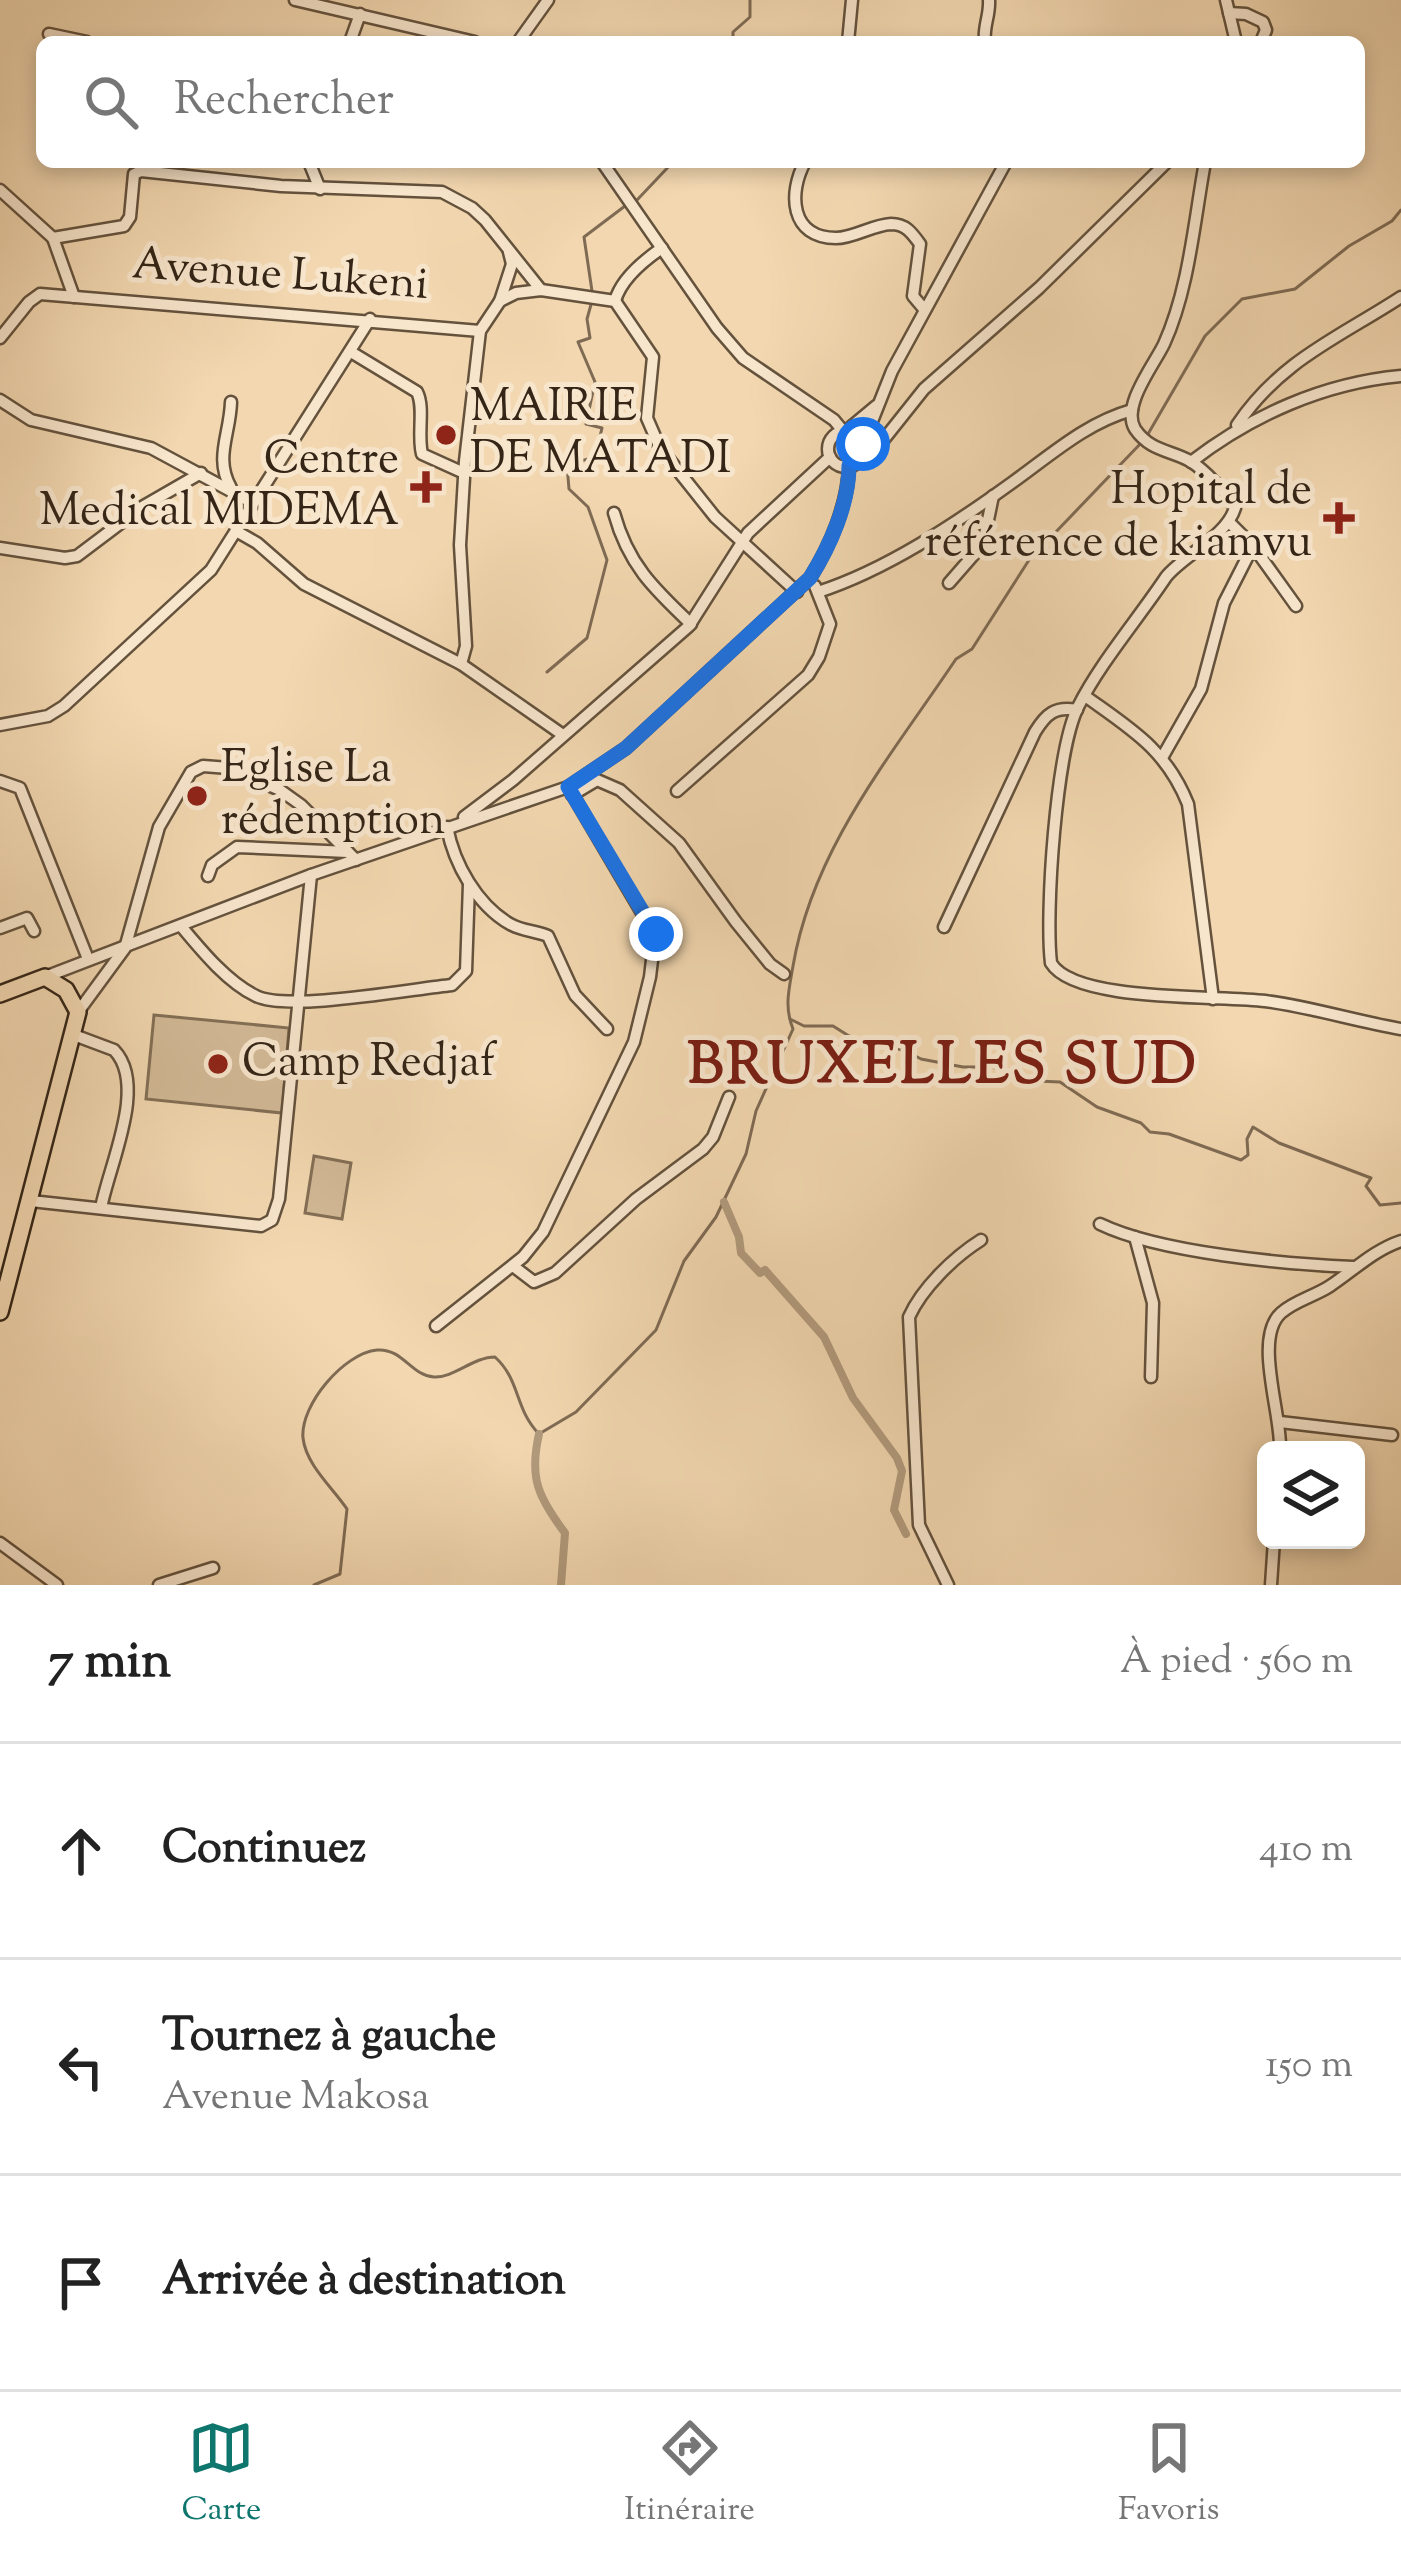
<!DOCTYPE html>
<html lang="fr">
<meta charset="utf-8">
<style>
:root{--surface:#fff;--page:#f2f2f2;--text:#222;--muted:#767676;--line:#e0e0e0;--accent:#0f766e}
body{margin:0;font-family:"Sorts Mill Goudy",serif;background:var(--page);color:var(--text)}
.controls{position:absolute;right:36px;bottom:36px;display:grid;overflow:hidden;border-radius:18px;box-shadow:0 6px 18px #0003}
.controls button{width:108px;height:108px;display:grid;place-items:center;padding:0;border:0;border-bottom:3px solid var(--line);background:var(--surface);color:var(--text);font:60px sans-serif}
.stop{position:absolute;width:36px;height:36px;margin:-27px;border:9px solid #1a73e8;border-radius:50%;background:#fff}
.stop.end{background:#1a73e8;border-color:#fff;box-shadow:0 3px 12px #0008}
.list{margin:0;padding:0;list-style:none}
h2{display:flex;justify-content:space-between;align-items:center;height:156px;margin:0;padding:0 48px;font-size:51px}
h2 small{font-size:39px;font-weight:400;color:var(--muted)}
.list li{display:grid;grid-template-columns:78px 1fr auto;gap:36px;align-items:center;box-sizing:border-box;height:216px;padding:0 48px;border-top:3px solid var(--line)}
.list b{display:block;font-size:45px;white-space:nowrap}
.list p{margin:0;font-size:39px;white-space:nowrap;color:var(--muted)}
.list em{font-size:39px;font-style:normal;color:var(--muted)}
.icon{flex:none;width:66px;height:66px;fill:none;stroke:currentColor;stroke-width:2;stroke-linecap:round;stroke-linejoin:round}
.map{position:relative;flex:none;width:1401px;height:1585px;overflow:hidden}
.search{position:absolute;background:var(--surface);box-shadow:0 6px 18px #0003;left:36px;right:36px;top:36px;height:132px;display:flex;align-items:center;gap:30px;box-sizing:border-box;padding:0 42px;border-radius:18px;color:var(--muted);font-size:45px}
.sheet{height:804px;background:var(--surface)}
nav{display:flex;justify-content:space-around;align-items:center;box-sizing:border-box;height:168px;border-top:3px solid var(--line);background:var(--surface);font-size:33px;color:var(--muted)}
nav a{display:grid;justify-items:center;gap:6px}
nav .on{color:var(--accent)}
.map>svg:first-child{display:block}
.green{fill:#d2b996;stroke:#836f56;stroke-width:3}
.lines{fill:none;stroke-linecap:round;stroke-linejoin:round}
.stream{stroke:#7f6b54;stroke-width:3}
.canal{stroke:#b19a7c;stroke-width:8}
.minor-casing{stroke:#64523d;stroke-width:15}
.highway-casing{stroke:#342517;stroke-width:20}
.minor{stroke:#f7e5cc;stroke-width:10}
.highway{stroke:#f2d7b0;stroke-width:15}
.route{stroke:#1a73e8;stroke-width:15}
.poi-dot{fill:#8f2418;stroke:#f7e5cc;stroke-width:4.5}
.labels{text-anchor:middle;dominant-baseline:central;stroke-width:10;stroke-linejoin:round;paint-order:stroke}
.street-label{font-size:45px;fill:#342517;stroke:#f7e5cc}
.poi-label{font-size:45px;fill:#342517;stroke:#f7e5cc;text-anchor:start}
.district-label{font-size:57px;font-weight:bold;letter-spacing:3px;fill:#7a1f14;stroke:#f7e5cc}
</style>
<div class="map">
<svg width="1401" height="1585" viewBox="0 0 1401 1585">
<rect width="100%" height="100%" fill="#f2d7b0"/>
<filter id="stains"><feTurbulence type="fractalNoise" baseFrequency=".00167" numOctaves="4"/><feColorMatrix values="0 0 0 0 .2 0 0 0 0 .09 0 0 0 0 .02 0 0 0 .5 -.17"/></filter>
<radialGradient id="worn" r=".72"><stop offset=".6" stop-color="#630" stop-opacity="0"/><stop offset="1" stop-color="#630" stop-opacity=".3"/></radialGradient>
<g class="green">
<polygon points="154,1015 289,1028 282,1113 146,1099"/>
<polygon points="314,1156 351,1163 342,1219 305,1213"/>
</g>
<g class="lines">
<g class="stream">
<polyline points="733,42 733,32 750,17 750,0"/>
<polyline points="637,200 673,162"/>
<polyline points="592,291 584,237 625,206"/>
<polyline points="1148,434 1205,336 1242,299 1295,289 1349,246 1392,221 1401,210"/>
<polyline points="547,672 587,638 607,560 588,507 569,489 567,465 595,457 602,428 586,424 595,382 578,342 590,338 587,319 592,301"/>
<polyline points="790,1019 804,1026 833,1026 849,1036 906,1051 921,1059 963,1067 992,1067 1037,1081 1060,1082 1097,1107 1141,1123 1150,1132 1169,1134 1241,1160 1248,1155 1247,1139 1253,1127 1279,1143 1371,1178 1366,1186 1380,1205 1401,1203"/>
<path d="M314 1585 340 1574 347 1509C333 1488 306 1465 303 1438 300 1405 344 1353 377 1350 403 1348 410 1375 434 1377 454 1378 473 1357 495 1357 521 1381 514 1408 539 1434L576 1412 656 1330 684 1261 716 1217 746 1154 756 1111 793 1029C784 1006 789 990 793 966 813 848 891 756 956 659L972 649 1029 560 1142 442"/>
</g>
<g class="canal">
<polyline points="724,1202 739,1237 741,1253 760,1273 765,1270 824,1337 853,1398 897,1458 902,1471 894,1510 906,1534"/>
<path d="M539 1434C529 1478 538 1497 565 1533L561 1585"/>
</g>
<g class="minor-casing">
<g id="minor">
<polyline points="295,0 475,42"/>
<polyline points="1226,0 1236,42"/>
<polyline points="1229,13 1246,14 1263,22 1266,30 1261,42"/>
<polyline points="49,34 87,42"/>
<polyline points="350,42 360,14"/>
<polyline points="518,42 548,0"/>
<polyline points="848,42 852,0"/>
<path d="M985 42C983 26 990 16 989 0"/>
<polyline points="309,162 320,189"/>
<polyline points="602,162 717,328 743,358 834,420 843,431"/>
<path d="M805 162C788 193 790 238 836 238 854 238 872 225 891 224 906 224 912 233 920 244L913 296 924 309"/>
<path d="M1205 162C1194 222 1189 289 1164 344 1154 365 1121 406 1135 429 1150 451 1170 450 1190 461 1205 470 1227 494 1235 508 1226 537 1185 554 1166 577 1138 619 1100 663 1078 707 1056 751 1045 913 1051 963 1075 1003 1221 995 1265 1001 1311 1007 1355 1021 1401 1029"/>
<polyline points="0,190 53,238 124,226 130,217 134,174 141,171 281,186 442,192 472,208 485,220 541,290"/>
<polyline points="53,238 74,297"/>
<polyline points="500,301 512,264 509,252"/>
<path d="M615 301C621 279 643 261 662 248"/>
<polyline points="0,338 29,302 40,294 480,331"/>
<path d="M351 352 417 392C425 408 417 434 422 454L464 473"/>
<polyline points="0,400 31,420 151,448 253,503"/>
<path d="M1237 425C1281 360 1338 338 1401 297"/>
<polyline points="846,431 876,406"/>
<circle cx="846" cy="449" r="18"/>
<polyline points="863,444 892,371 1006,162"/>
<polyline points="862,456 885,438 924,389 1039,288 1167,162"/>
<path d="M1191 462C1252 415 1324 383 1401 376"/>
<path d="M231 488C214 458 230 435 231 402"/>
<path d="M614 513C628 564 653 588 691 624"/>
<polyline points="236,531 257,543 304,584 461,664 563,735"/>
<polyline points="1253,546 1296,606"/>
<polyline points="0,548 65,558 77,556 142,507 201,473"/>
<polyline points="949,583 983,544 993,496"/>
<path d="M818 592C886 570 955 524 1013 482 1052 454 1086 423 1132 410"/>
<polyline points="461,664 466,646 460,545 465,461 480,331 500,301 516,293 541,290 615,301 653,357 647,418 660,448 715,517 797,592"/>
<path d="M1085 696C1131 729 1166 749 1188 804L1213 999"/>
<polyline points="0,725 48,716 64,706 211,570 370,319"/>
<polyline points="1163,756 1201,689 1224,603 1253,546 1229,522"/>
<polyline points="0,781 20,788 88,959"/>
<polyline points="677,791 808,675 819,657 830,624 815,586"/>
<polyline points="572,795 597,780 620,790 679,843 736,922 770,964 784,974"/>
<polyline points="464,817 513,780 689,626 748,533 830,457"/>
<path d="M447 827C454 864 477 905 510 924 522 931 536 931 548 936L575 995 607 1029"/>
<polyline points="208,876 212,865 237,847 348,852"/>
<path d="M181 926C201 950 227 982 256 996 288 1012 411 989 452 985L466 971 469 884"/>
<path d="M944 927 1035 732C1046 714 1055 706 1077 710"/>
<polyline points="0,928 27,918 34,931"/>
<path d="M45 977 311 875 568 787 626 748 810 578C830 546 848 504 849 466"/>
<polyline points="78,1012 125,948 159,827 191,772 203,766 229,768 280,790 301,805 356,860"/>
<path d="M74 1035 114 1050C148 1085 109 1165 101 1208"/>
<polyline points="31,1201 261,1226 272,1220 279,1199 311,875"/>
<path d="M1100 1224C1160 1253 1285 1264 1353 1267"/>
<polyline points="1135,1237 1153,1303 1151,1377"/>
<polyline points="513,1266 534,1282 555,1273 636,1199 703,1149 713,1137 729,1097"/>
<polyline points="436,1326 523,1257 543,1232 634,1042 650,977 655,935 568,787"/>
<polyline points="1280,1422 1392,1435"/>
<path d="M1280 1450C1282 1415 1253 1338 1281 1313 1294 1301 1315 1296 1330 1286 1354 1270 1374 1250 1401 1241"/>
<polyline points="0,1543 57,1585"/>
<polyline points="159,1585 213,1568"/>
<path d="M948 1585 919 1525 909 1317C922 1288 954 1257 981 1240"/>
<polyline points="1271,1585 1274,1540"/>
</g>
</g>
<g class="highway-casing">
<polyline id="highway" points="0,994 45,977 66,990 78,1012 0,1312"/>
</g>
<use href="#minor" class="minor"/>
<use href="#highway" class="highway"/>
</g>
<g class="lines">
<path class="route" d="M656 934 568 787 626 748 810 578C830 546 849 504 849 466L859 460 863 444"/>
</g>
<g class="poi-dot">
<circle cx="446" cy="435" r="12"/>
<path d="M420 469h12v12h12v12h-12v12h-12v-12h-12v-12h12z"/>
<path d="M1333 500h12v12h12v12h-12v12h-12v-12h-12v-12h12z"/>
<circle cx="197" cy="796" r="12"/>
<circle cx="218" cy="1064" r="12"/>
</g>
<g class="labels">
<g class="street-label">
<text transform="translate(280 277) rotate(4)">Avenue Lukeni</text>
</g>
<g class="poi-label">
<text x="470" y="409">MAIRIE<tspan x="470" dy="52">DE MATADI</tspan></text>
<text x="399" y="461" text-anchor="end">Centre<tspan x="399" dy="52">Medical MIDEMA</tspan></text>
<text x="1312" y="492" text-anchor="end">Hopital de<tspan x="1312" dy="52">référence de kiamvu</tspan></text>
<text x="221" y="770">Eglise La<tspan x="221" dy="52">rédemption</tspan></text>
<text x="242" y="1064">Camp Redjaf</text>
</g>
<g class="district-label">
<text x="943" y="1068">BRUXELLES SUD</text>
</g>
</g>
<rect width="100%" height="100%" filter="url(#stains)"/>
<rect width="100%" height="100%" fill="url(#worn)"/>
</svg>
<div class="controls">
<button><svg class="icon" aria-label="layers" viewBox="0 0 24 24"><path d="M12 4l9 5-9 5-9-5zM3 14l9 5 9-5"/></svg></button>
</div>
<div class="stop" style="left:863px;top:444px"></div>
<div class="stop end" style="left:656px;top:934px"></div>
<div class="search"><svg class="icon" aria-label="search" viewBox="0 0 24 24"><circle cx="10" cy="10" r="6"/><path d="M15 15l6 6"/></svg>Rechercher</div>
</div>
<section class="sheet">
<h2>7 min<small>À pied · 560 m</small></h2>
<ul class="list">
<li><svg class="icon" aria-label="ahead" viewBox="0 0 24 24"><path d="M12 20V5M6 11l6-6 6 6"/></svg><div><b>Continuez</b></div><em>410 m</em></li>
<li><svg class="icon" aria-label="left" viewBox="0 0 24 24"><path d="M17 20v-9H6M10 6l-5 5 5 5"/></svg><div><b>Tournez à gauche</b><p>Avenue Makosa</p></div><em>150 m</em></li>
<li><svg class="icon" aria-label="arrive" viewBox="0 0 24 24"><path d="M6 21V4h12l-3 4 3 4H6"/></svg><div><b>Arrivée à destination</b></div></li>
</ul>
</section>
<nav>
<a class="on"><svg class="icon" aria-label="map" viewBox="0 0 24 24"><path d="M3 6l6-2 6 2 6-2v14l-6 2-6-2-6 2zM9 4v14M15 6v14"/></svg>Carte</a>
<a><svg class="icon" aria-label="directions" viewBox="0 0 24 24"><path d="M12 3l9 9-9 9-9-9zM9 14v-3h6M13 9l2 2-2 2"/></svg>Itinéraire</a>
<a><svg class="icon" aria-label="saved" viewBox="0 0 24 24"><path d="M7 4h10v16l-5-4-5 4z"/></svg>Favoris</a>
</nav>
